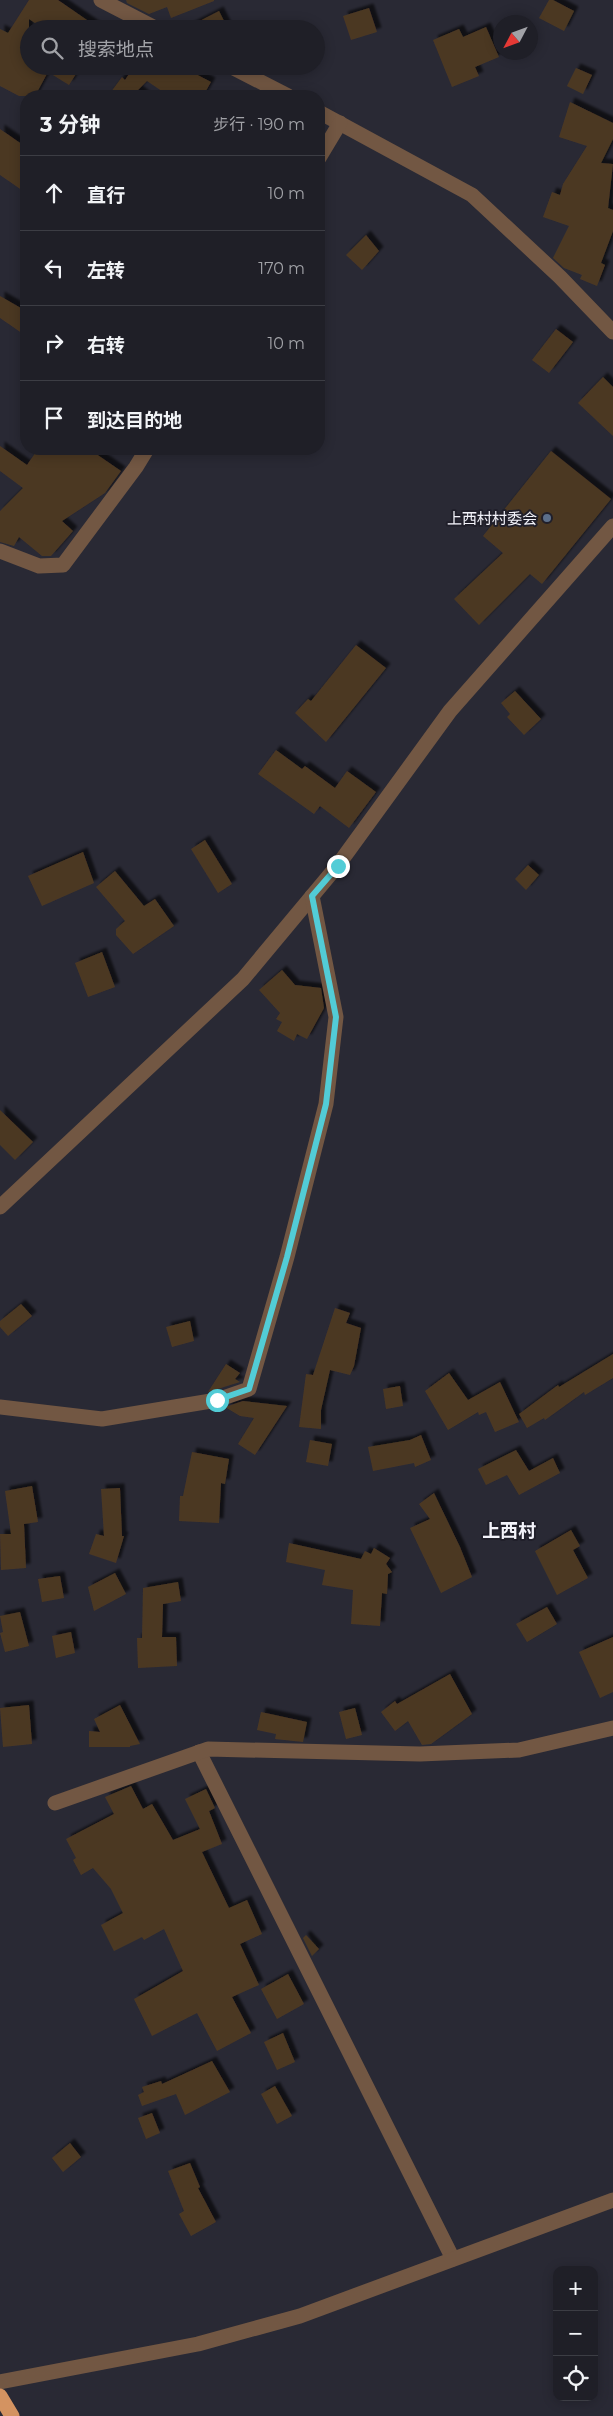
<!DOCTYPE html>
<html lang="zh">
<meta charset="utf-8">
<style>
:root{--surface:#1f1f27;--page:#27272f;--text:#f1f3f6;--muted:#a1a2a7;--line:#3c3d44}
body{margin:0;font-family:Montserrat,"Noto Sans SC",sans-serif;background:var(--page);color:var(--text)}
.controls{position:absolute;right:15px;bottom:15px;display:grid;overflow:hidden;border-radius:10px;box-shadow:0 2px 12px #0003}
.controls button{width:45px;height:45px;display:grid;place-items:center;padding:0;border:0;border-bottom:1px solid var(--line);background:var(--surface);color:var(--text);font:25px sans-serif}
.compass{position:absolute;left:493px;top:15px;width:45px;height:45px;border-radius:50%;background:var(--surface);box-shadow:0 2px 12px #0003;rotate:229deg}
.stop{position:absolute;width:15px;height:15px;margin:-11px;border:4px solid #52ccd6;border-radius:50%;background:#fff}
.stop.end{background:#52ccd6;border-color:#fff;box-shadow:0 1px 5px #0008}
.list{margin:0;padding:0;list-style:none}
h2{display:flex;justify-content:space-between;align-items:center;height:65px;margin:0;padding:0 20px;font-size:21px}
h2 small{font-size:16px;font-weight:400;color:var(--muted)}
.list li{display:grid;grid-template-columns:32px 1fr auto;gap:15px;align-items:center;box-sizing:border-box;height:75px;padding:0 20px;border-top:1px solid var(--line)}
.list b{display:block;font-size:19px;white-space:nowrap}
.list em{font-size:16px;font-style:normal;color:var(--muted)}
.icon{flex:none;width:28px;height:28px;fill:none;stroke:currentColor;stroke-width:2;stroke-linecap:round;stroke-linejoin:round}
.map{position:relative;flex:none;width:613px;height:2416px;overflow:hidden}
.search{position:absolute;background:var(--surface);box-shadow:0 2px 12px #0003;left:20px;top:20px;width:305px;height:55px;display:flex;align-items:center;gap:12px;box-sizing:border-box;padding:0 18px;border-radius:28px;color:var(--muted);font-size:19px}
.panel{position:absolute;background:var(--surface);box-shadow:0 2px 12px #0003;left:20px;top:90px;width:305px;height:365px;border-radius:20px}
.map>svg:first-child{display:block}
.building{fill:#4c3824;filter:url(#shadow)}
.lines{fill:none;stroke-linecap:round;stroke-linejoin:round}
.minor{stroke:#725743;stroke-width:15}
.highway{stroke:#d49361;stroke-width:15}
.route{stroke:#52ccd6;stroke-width:6}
.service-dot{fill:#5c6f8a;stroke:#201f2a;stroke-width:2}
.labels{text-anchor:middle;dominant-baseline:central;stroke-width:4;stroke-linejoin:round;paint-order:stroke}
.poi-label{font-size:15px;fill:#f3f3fa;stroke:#201f2a;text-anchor:end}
.quarter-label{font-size:18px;font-weight:bold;fill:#f3f3fa;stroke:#201f2a}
</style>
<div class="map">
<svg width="613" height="2416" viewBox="0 0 613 2416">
<defs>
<filter id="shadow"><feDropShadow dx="4.5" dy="-4.5" stdDeviation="1" flood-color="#0009"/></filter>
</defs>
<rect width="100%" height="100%" fill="#292934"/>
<g class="building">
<polygon points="29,0 58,0 100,29 44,29 29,19 29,66 81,66 69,85 48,72 35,96 19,96 0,86 0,29 8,33"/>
<polygon points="126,0 214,0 214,1 171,18 167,7 149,14 127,3"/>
<polygon points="549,0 553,0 574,11 564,31 539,18"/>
<polygon points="369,8 377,32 351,40 343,16"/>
<polygon points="219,11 228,29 184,29"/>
<polygon points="486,27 499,57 475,67 479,76 452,87 433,40 459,29 463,37"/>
<polygon points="125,66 177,66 188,73 190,71 211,82 203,96 169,96 147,81 138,90 146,96 108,96 122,77 125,80 131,71"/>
<polygon points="576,68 592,75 583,94 567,86"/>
<polygon points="570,102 613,123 613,139 601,163 613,164 608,208 613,210 613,231 601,263 605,265 597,286 580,279 582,275 564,268 553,258 569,226 543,217 552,192 560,195 563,184 587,146 559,137"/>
<polygon points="0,129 26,147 26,193 0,175"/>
<polygon points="366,235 379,251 362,270 346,255"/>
<polygon points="0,296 26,311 26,336 0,318"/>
<polygon points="556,329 573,342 549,373 532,360"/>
<polygon points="603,377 613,387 613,436 578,403"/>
<polygon points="0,446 27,465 38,449 89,449 121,471 105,493 62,521 73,531 51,556 42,556 19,537 14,546 0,542 0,511 23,488 0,471"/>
<polygon points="551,451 611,499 542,584 530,574 479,625 454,599 503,553 483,536"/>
<polygon points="356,645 386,668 326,742 295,713 308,699 311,701"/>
<polygon points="515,691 541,719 524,735 507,717 510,714 501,703"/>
<polygon points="276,750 302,769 305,766 335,788 347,771 376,792 349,828 320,806 314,814 258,774"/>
<polygon points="205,840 232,884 218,893 191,849"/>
<polygon points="83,852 94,883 42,906 28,876"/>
<polygon points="528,865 539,875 526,890 515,879"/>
<polygon points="115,871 144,906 155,899 174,926 133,954 116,935 116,929 125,921 96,887"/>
<polygon points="102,952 115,987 88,997 75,963"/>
<polygon points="282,970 295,985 321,988 324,1008 307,1039 297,1034 294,1041 277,1031 282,1022 276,1019 280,1013 259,990"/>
<polygon points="0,1110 33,1142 15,1160 0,1145"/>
<polygon points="21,1304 32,1316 8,1336 0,1327 0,1321"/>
<polygon points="335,1308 350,1313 346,1323 361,1328 354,1366 350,1375 330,1370 321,1410 321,1429 299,1427 306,1374 313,1375"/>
<polygon points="190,1321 194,1341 172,1347 166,1327"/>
<polygon points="613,1354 613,1378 585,1395 584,1392 545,1420 544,1418 527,1428 519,1414 558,1385 559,1387"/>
<polygon points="226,1364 240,1373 235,1379 240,1382 208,1392"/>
<polygon points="449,1373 468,1400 500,1382 519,1422 495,1432 486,1412 479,1415 478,1412 448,1430 425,1391"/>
<polygon points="400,1386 403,1406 386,1409 383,1389"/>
<polygon points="243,1401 287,1406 255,1455 238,1444 254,1418 240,1416 225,1407"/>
<polygon points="421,1435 431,1460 415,1467 414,1463 373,1471 368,1447 410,1440"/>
<polygon points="310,1440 332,1444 328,1466 306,1462"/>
<polygon points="516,1450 529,1471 553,1458 560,1473 519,1495 507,1475 486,1485 478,1469"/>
<polygon points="192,1452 229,1459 225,1484 221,1483 219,1523 179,1521 180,1496 183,1496"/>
<polygon points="32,1486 38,1522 24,1524 26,1568 1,1570 0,1534 11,1534 5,1491"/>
<polygon points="120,1488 122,1536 124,1536 116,1563 89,1554 96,1534 104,1536 101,1489"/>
<polygon points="434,1493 460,1547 472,1577 441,1593 410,1528 430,1519 419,1504"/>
<polygon points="571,1530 580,1546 573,1550 588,1578 557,1595 535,1551"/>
<polygon points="289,1543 361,1559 365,1551 371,1554 374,1548 390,1558 386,1564 392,1572 388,1574 387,1594 382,1593 380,1626 351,1624 353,1590 322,1585 325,1570 286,1562"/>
<polygon points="115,1573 126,1594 94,1611 88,1587"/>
<polygon points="60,1576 64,1598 42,1602 38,1579"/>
<polygon points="178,1582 181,1601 163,1604 162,1637 176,1637 177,1666 138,1668 137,1638 142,1638 143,1588"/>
<polygon points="547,1607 557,1624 527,1642 516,1624"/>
<polygon points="20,1612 29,1646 5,1652 0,1633 3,1632 0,1616"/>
<polygon points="71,1632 75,1653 56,1658 52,1636"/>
<polygon points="613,1637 613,1692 600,1698 579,1652"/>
<polygon points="450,1674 472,1714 431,1744 422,1745 408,1721 395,1731 381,1712 395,1701 397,1704"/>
<polygon points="29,1705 32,1744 3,1747 0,1708"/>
<polygon points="120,1705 140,1744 130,1746 130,1747 89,1747 89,1731 100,1732 94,1719"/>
<polygon points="355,1708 362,1735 346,1739 339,1712"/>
<polygon points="261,1712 307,1722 303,1742 275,1739 276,1734 257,1730"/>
<polygon points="131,1786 143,1809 152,1804 173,1840 200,1829 185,1799 206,1789 215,1808 209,1811 222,1844 202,1852 229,1908 247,1900 262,1934 240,1944 259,1985 232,1997 251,2033 217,2051 197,2013 152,2036 134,1999 183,1971 164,1929 144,1940 142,1937 114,1951 101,1925 123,1913 111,1889 93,1868 81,1875 73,1860 76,1858 66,1839 114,1814 105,1797"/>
<polygon points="306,1935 319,1949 312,1956 303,1938"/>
<polygon points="288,1974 304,2004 277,2019 261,1989"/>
<polygon points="283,2033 295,2062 277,2070 264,2042"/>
<polygon points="212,2061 230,2092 185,2115 176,2094 142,2106 138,2095 144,2092 142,2087 161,2081 162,2084"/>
<polygon points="275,2086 292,2116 277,2124 261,2094"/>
<polygon points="152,2113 160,2133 146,2139 138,2118"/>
<polygon points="70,2143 81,2157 63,2172 52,2158"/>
<polygon points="190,2163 200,2187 198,2188 216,2222 191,2236 179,2214 184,2211 168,2171"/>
</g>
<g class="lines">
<g class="minor">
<polyline points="101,0 157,29"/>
<polyline points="230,66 288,96"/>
<polyline points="319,112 472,195 560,277 613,332"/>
<polyline points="319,158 340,123"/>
<polyline points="0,551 39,566 63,565 136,467 147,449"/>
<polyline points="0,1207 243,979 338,865 450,711 613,526"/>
<polyline points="0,1407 102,1419 217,1400 249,1389 287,1257 326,1104 336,1017 312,896"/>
<polyline points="199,1752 453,2259"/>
<polyline points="55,1803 208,1749 420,1754 519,1750 613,1728"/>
<polyline points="0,2382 198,2344 300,2316 613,2200"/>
</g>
<polyline class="highway" points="0,2396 12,2416"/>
</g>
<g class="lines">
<polyline class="route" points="217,1400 249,1389 287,1257 326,1104 336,1017 312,896 338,866"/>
</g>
<circle class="service-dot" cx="547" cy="518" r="5"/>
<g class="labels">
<g class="poi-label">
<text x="537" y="518">上西村村委会</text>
</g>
<g class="quarter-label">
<text x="509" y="1531">上西村</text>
</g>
</g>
</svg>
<div class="controls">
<button>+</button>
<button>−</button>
<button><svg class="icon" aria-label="locate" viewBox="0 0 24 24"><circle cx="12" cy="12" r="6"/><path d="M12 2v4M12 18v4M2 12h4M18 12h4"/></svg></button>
</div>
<svg class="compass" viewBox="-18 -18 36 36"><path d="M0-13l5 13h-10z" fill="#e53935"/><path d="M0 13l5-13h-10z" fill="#a1a2a7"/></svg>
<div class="stop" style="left:217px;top:1400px"></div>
<div class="stop end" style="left:338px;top:866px"></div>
<div class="search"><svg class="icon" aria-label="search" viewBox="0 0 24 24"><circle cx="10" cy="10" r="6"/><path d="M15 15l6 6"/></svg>搜索地点</div>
<section class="panel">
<h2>3 分钟<small>步行 · 190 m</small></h2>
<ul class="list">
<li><svg class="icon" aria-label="ahead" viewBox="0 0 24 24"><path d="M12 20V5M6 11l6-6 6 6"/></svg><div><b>直行</b></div><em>10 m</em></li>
<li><svg class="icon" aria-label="left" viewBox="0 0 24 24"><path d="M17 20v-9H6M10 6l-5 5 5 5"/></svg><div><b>左转</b></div><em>170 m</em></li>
<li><svg class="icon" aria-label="right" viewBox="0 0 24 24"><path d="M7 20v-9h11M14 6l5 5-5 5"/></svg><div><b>右转</b></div><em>10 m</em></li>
<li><svg class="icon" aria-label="arrive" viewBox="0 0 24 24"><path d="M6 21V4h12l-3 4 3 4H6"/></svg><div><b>到达目的地</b></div></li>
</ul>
</section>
</div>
